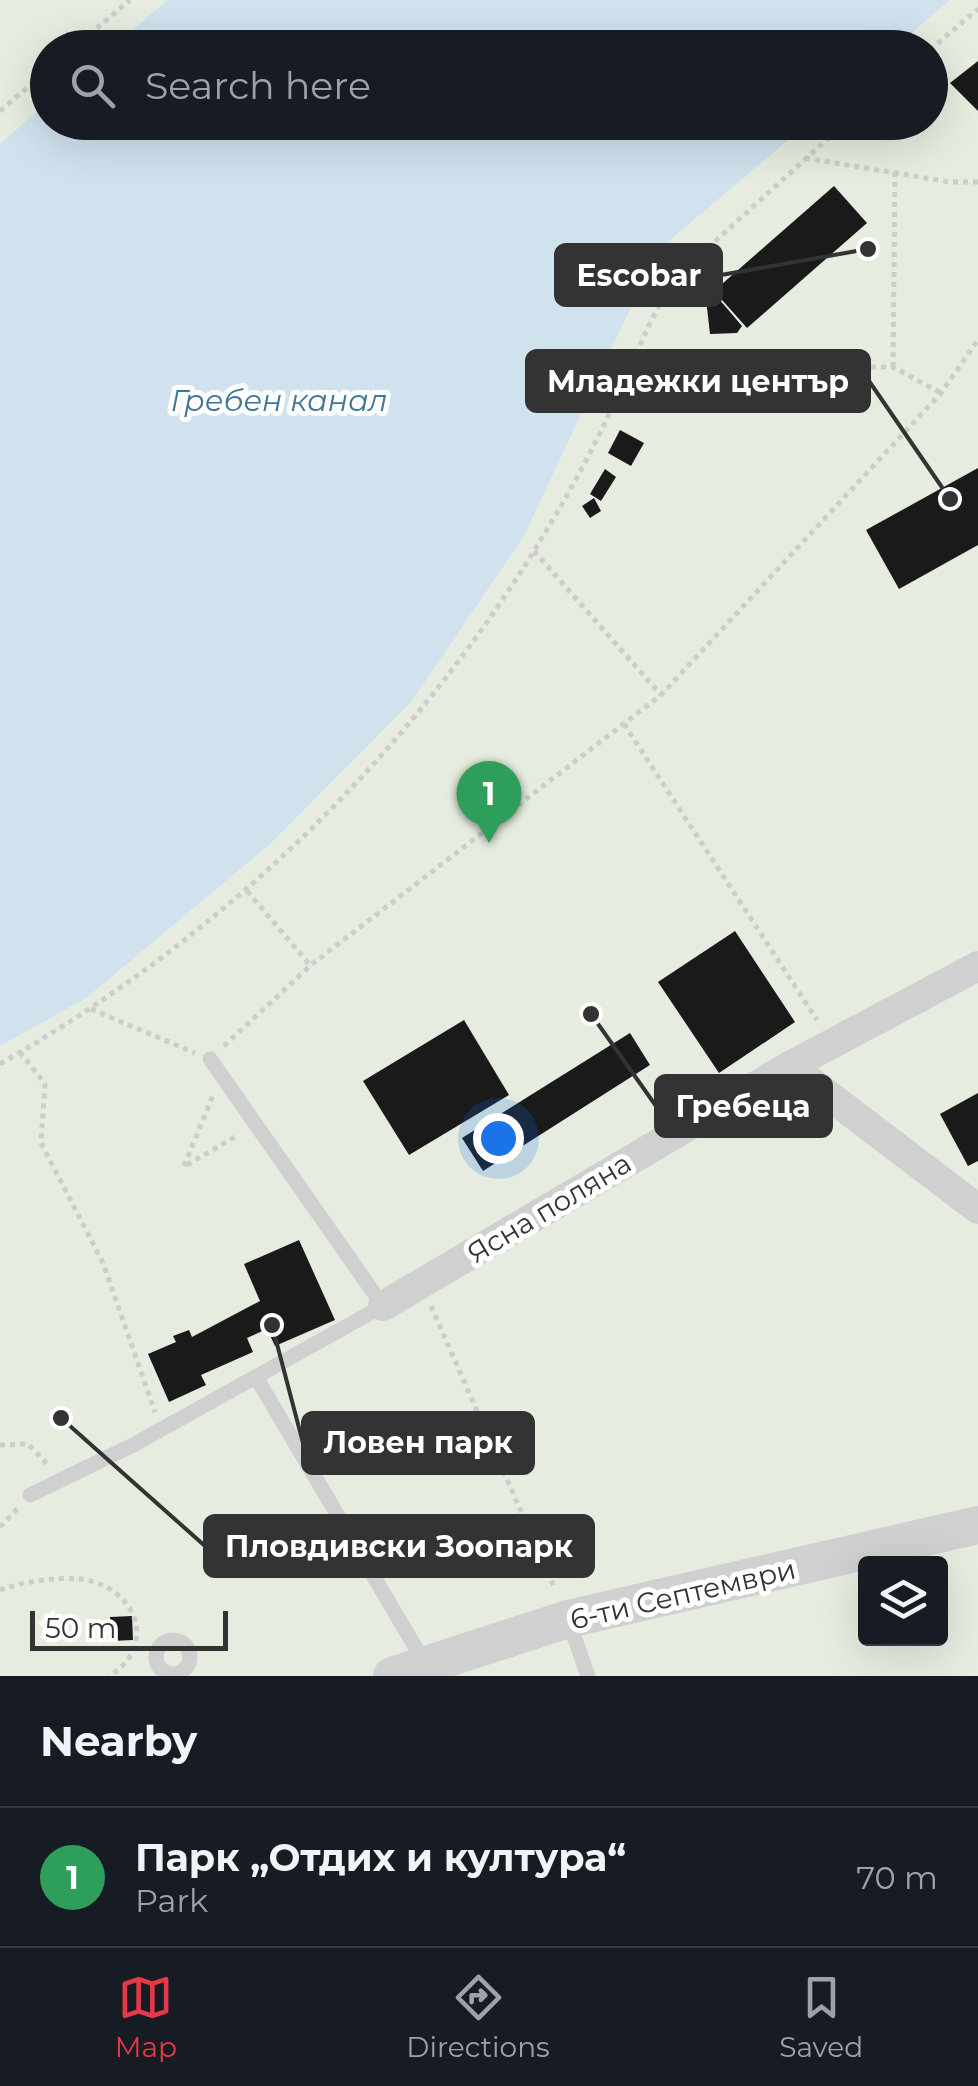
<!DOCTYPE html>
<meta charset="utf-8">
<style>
:root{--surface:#171b24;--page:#242831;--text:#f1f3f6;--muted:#9ea1a6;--line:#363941;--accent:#e63946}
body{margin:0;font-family:Montserrat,sans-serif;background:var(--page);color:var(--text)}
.controls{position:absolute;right:30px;bottom:30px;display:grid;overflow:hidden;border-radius:10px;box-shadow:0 10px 40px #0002}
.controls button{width:90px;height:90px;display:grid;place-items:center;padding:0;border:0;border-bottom:2px solid var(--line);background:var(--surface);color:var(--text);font:50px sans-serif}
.scale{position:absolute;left:30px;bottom:25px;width:198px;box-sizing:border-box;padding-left:10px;border:5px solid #333;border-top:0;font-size:28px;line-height:35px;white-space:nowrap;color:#333;-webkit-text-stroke:8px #fff;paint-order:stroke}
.you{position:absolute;left:498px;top:1138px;width:35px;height:35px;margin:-25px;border:8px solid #fff;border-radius:50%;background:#1a73e8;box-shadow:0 0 0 15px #1a73e833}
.badge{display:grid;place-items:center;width:65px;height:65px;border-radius:50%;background:var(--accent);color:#fff;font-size:32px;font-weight:700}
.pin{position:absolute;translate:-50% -82px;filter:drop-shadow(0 2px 5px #0008)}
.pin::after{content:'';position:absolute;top:52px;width:35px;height:30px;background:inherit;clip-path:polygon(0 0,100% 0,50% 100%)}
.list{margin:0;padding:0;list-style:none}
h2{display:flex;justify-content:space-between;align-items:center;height:130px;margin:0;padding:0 40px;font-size:42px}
h2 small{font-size:32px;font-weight:400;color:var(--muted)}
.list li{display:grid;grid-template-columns:65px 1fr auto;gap:30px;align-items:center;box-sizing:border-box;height:140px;padding:0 40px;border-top:2px solid var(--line)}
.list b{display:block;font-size:38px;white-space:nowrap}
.list p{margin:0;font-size:32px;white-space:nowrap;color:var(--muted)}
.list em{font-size:32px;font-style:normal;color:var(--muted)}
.icon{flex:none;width:55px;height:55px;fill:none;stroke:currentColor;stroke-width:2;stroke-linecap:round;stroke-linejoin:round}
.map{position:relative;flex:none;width:978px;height:1676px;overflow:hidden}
.search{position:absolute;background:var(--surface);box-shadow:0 10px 40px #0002;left:30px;right:30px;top:30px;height:110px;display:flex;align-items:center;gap:25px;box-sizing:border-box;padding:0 35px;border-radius:55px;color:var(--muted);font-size:38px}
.sheet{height:270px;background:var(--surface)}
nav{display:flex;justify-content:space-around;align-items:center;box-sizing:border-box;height:140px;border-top:2px solid var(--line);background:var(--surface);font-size:28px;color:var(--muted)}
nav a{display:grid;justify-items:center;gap:5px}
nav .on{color:var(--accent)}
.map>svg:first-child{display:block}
.green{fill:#e6ecdf;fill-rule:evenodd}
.water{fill:#cfe2ee}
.building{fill:#1a1a1a}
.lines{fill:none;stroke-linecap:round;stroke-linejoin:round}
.path{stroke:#cdcdcd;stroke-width:5;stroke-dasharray:5 5;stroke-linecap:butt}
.service{stroke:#d0d0d0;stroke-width:15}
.minor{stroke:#d0d0d0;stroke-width:30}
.tertiary{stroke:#d0d0d0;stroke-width:38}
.labels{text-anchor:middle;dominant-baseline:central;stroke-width:10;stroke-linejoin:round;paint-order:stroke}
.street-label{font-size:28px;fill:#333;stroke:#fff}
.water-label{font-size:30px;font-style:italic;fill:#3f7597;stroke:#fff}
.leader{fill:none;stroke:#333;stroke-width:4}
.callout-dot{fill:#333;stroke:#fff;stroke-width:4}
.callout{fill:#333;stroke:#333;stroke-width:4}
.callout-label{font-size:30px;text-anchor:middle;font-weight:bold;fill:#fff}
</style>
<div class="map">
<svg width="978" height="1676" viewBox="0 0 978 1676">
<rect width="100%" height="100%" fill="#fff"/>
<path class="green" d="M0 0H978V1676H0ZM48 48H930V122H48ZM866 1564H940V1638H866Z"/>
<g class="water">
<polygon points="168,0 950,0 895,47 112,47"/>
<polygon points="47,103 48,122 808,123 657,251 524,536 411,702 269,845 86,998 0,1046 0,144"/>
</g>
<g class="building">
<polygon points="978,61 978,111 950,83"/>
<polygon points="834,186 867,223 747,328 714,291"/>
<polygon points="713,292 742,326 737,333 710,334 706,299"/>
<polygon points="620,430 644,443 631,466 608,453"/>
<polygon points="978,468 978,545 899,589 866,530"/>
<polygon points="605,469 616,477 601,501 590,494"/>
<polygon points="594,498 601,511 590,518 582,506"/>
<polygon points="735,931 795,1022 719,1073 658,982"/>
<polygon points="464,1020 509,1095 409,1155 363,1081"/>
<polygon points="630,1033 650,1065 483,1171 462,1138"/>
<polygon points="978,1093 978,1161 968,1166 940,1114"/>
<polygon points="299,1240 335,1320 275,1346 267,1329 247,1338 253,1352 201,1375 206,1385 169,1402 148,1354 176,1342 173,1336 189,1330 192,1337 260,1301 244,1264"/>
<polygon points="132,1616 133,1640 111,1641 110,1617"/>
</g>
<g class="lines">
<g class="path">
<polyline points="74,48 130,0"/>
<polyline points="930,50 978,9"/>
<polyline points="0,111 48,70"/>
<polyline points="805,158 950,182 978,182"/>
<polyline points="631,367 893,367 941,393"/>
<polyline points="893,367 895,172"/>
<polyline points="534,551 661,695"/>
<polyline points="624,724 817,1020"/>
<polyline points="247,891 310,965"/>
<polyline points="91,1009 195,1053"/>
<polyline points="224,1046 311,965 661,695 941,393 978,340"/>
<polyline points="20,1052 45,1084 41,1143 103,1263 155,1412"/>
<path d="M0 1064C218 939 401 765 534 551 561 507 588 460 610 412 632 367 648 319 676 277L846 122"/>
<polyline points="187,1165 238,1135"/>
<polyline points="184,1166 213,1095"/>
<polyline points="431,1306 555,1589"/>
<polyline points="0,1445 28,1444 49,1466"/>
<polyline points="0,1527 18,1508"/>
<path d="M0 1590C22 1582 55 1577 79 1579 134 1584 161 1645 109 1676"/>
</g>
<g class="service">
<polyline points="256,1377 426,1665"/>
<polyline points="30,1495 135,1444 383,1306 210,1059"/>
<polyline points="568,1619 588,1676"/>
<circle cx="173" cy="1657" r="17"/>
</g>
<g class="minor">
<polyline points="790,1066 978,1209"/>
<polyline points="383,1306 790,1066 978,966"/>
</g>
<polyline class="tertiary" points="392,1676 568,1619 978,1525"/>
</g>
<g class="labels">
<g class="street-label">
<text transform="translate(549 1208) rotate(-31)">Ясна поляна</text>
<text transform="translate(683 1594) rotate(-13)">6-ти Септември</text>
</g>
<g class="water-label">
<text x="279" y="400">Гребен канал</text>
</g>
</g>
<path class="leader" d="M868 249L721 275M950 499L869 381M591 1014L656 1106M272 1325L303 1443M61 1418L205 1546"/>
<g class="callout-dot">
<circle cx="868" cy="249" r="10"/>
<circle cx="950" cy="499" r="10"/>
<circle cx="591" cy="1014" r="10"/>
<circle cx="272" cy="1325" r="10"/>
<circle cx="61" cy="1418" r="10"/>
</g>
<g class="callout">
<rect x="556" y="245" width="165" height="60" rx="10"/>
<rect x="527" y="351" width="342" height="60" rx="10"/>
<rect x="656" y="1076" width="175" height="60" rx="10"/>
<rect x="303" y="1413" width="230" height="60" rx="10"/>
<rect x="205" y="1516" width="388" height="60" rx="10"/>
</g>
<g class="callout-label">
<text x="639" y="286">Escobar</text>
<text x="698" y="392">Младежки център</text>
<text x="743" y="1117">Гребеца</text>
<text x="418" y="1453">Ловен парк</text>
<text x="399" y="1557">Пловдивски Зоопарк</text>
</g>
</svg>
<div class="controls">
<button><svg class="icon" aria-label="layers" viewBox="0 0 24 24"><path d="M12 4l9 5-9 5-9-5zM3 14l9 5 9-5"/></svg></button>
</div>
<div class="scale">50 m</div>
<div class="you"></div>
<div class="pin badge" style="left:489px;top:843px;background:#2e9e5b">1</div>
<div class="search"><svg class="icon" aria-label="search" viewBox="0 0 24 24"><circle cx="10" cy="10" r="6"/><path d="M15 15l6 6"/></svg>Search here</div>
</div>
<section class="sheet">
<h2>Nearby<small></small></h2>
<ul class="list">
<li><span class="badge" style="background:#2e9e5b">1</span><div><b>Парк „Отдих и култура“</b><p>Park</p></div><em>70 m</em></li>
</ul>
</section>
<nav>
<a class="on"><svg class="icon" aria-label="map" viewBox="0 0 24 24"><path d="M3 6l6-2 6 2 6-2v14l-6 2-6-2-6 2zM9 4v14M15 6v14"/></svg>Map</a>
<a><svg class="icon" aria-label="directions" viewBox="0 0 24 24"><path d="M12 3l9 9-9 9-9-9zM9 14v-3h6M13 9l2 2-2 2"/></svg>Directions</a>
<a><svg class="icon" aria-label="saved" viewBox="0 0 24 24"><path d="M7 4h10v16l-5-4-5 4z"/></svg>Saved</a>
</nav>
